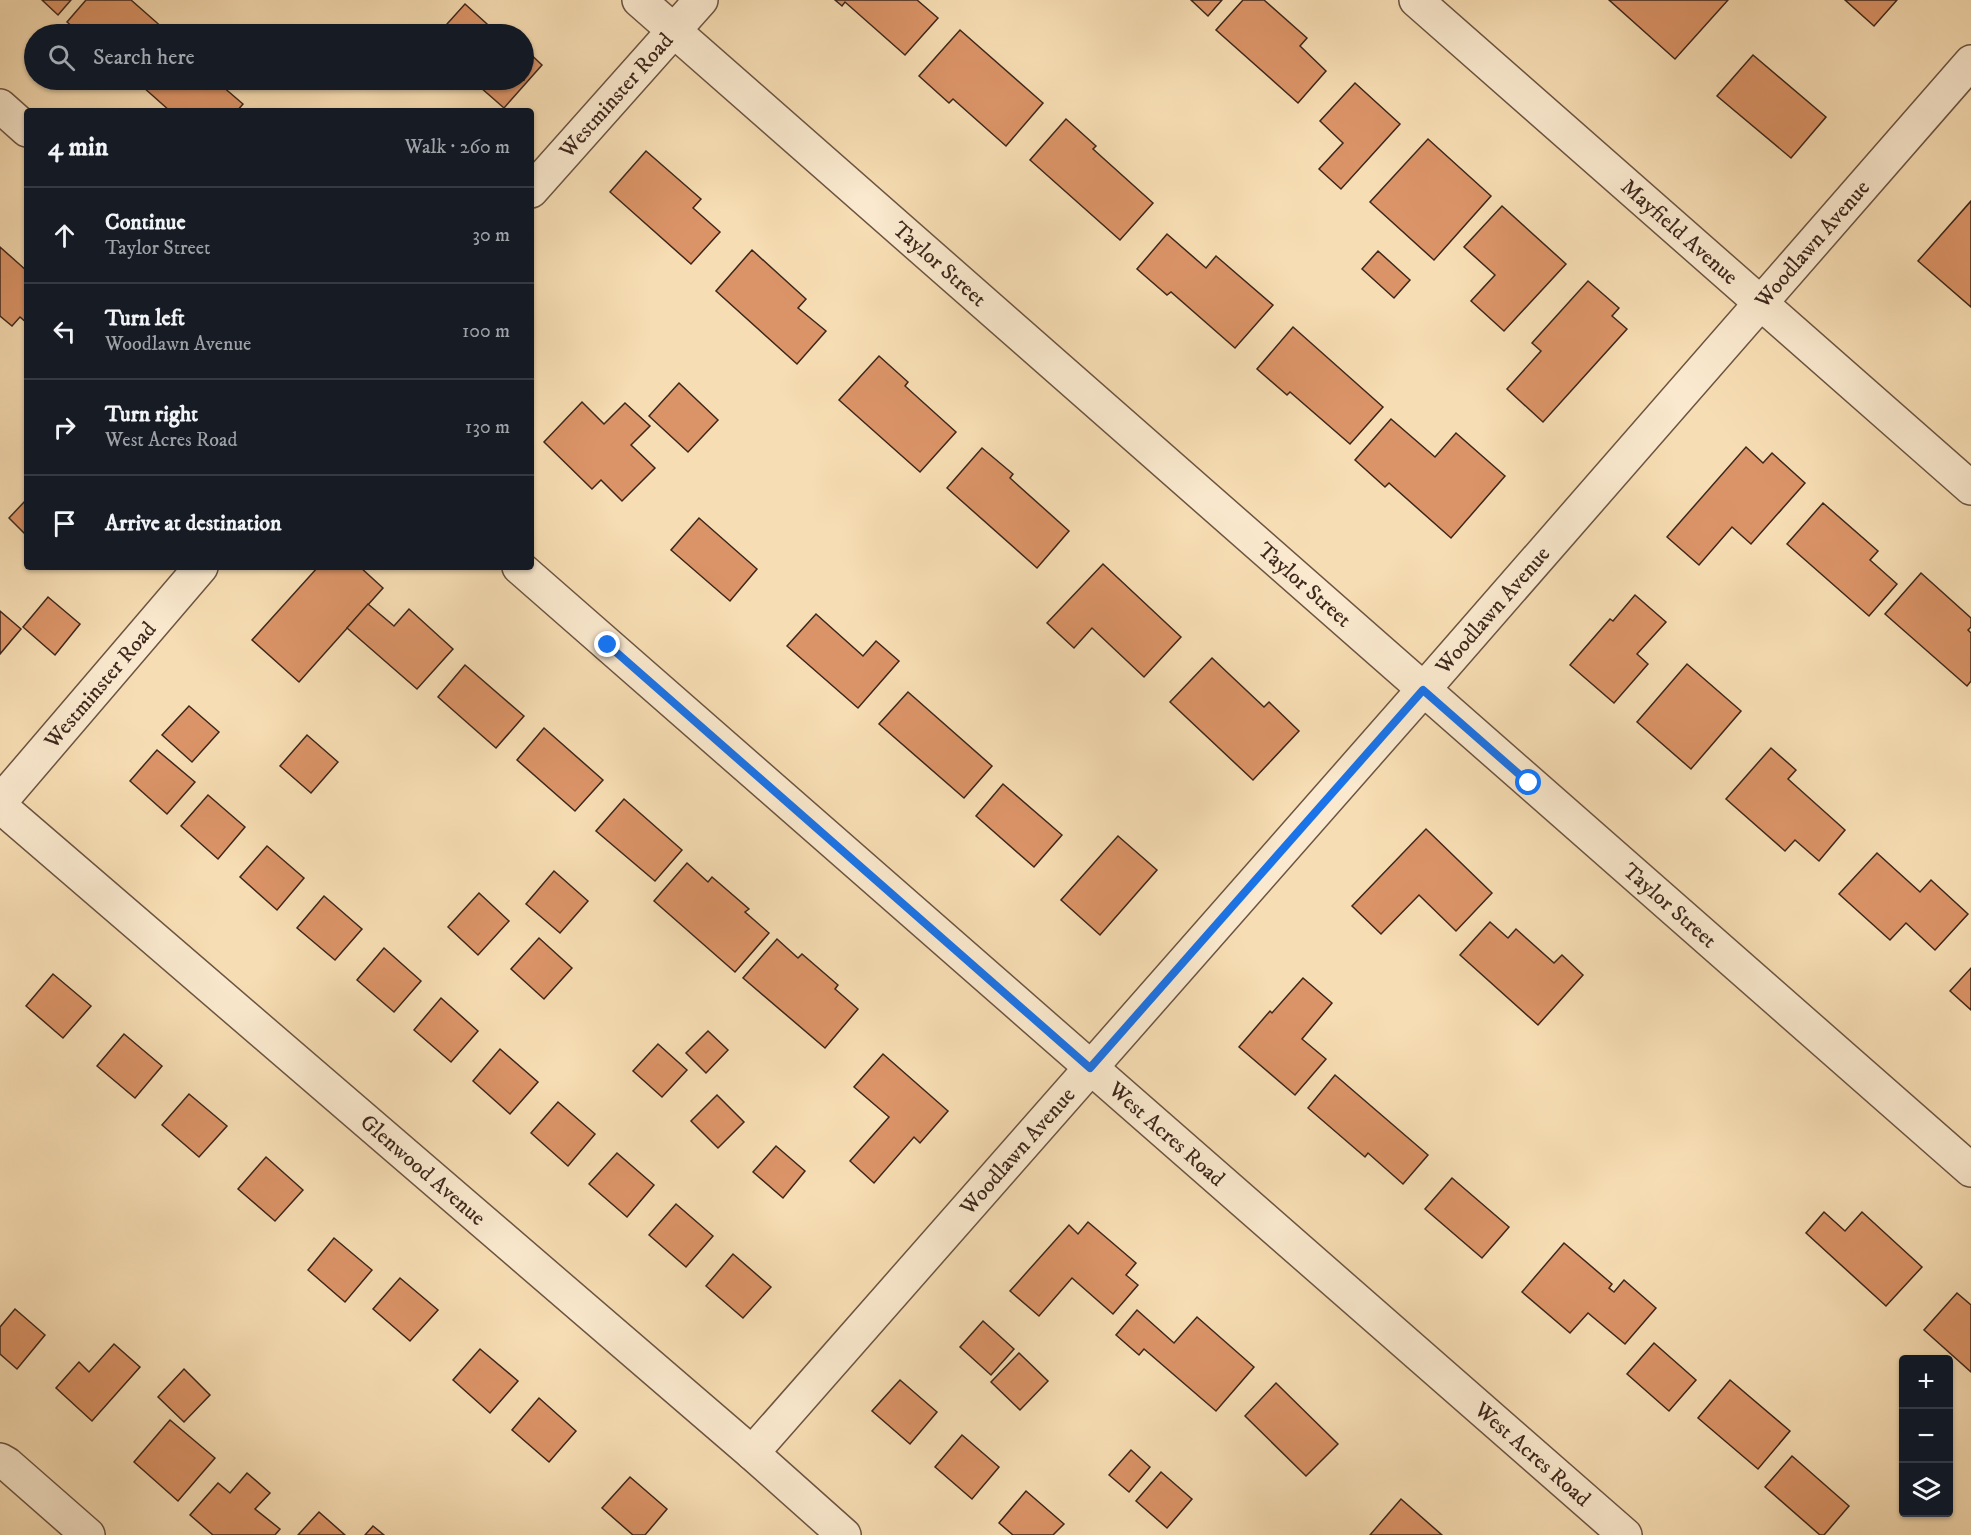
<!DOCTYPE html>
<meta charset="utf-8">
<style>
:root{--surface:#171b24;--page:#20242c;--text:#f1f3f6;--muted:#9ea1a6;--line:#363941}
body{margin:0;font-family:"IM FELL DW Pica",serif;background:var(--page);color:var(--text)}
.controls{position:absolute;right:18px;bottom:18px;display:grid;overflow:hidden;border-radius:6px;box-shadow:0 2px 4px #0004}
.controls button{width:54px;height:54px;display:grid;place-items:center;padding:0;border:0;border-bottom:2px solid var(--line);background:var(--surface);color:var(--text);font:30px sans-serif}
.stop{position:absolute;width:18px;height:18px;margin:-14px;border:4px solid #1a73e8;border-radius:50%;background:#fff}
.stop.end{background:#1a73e8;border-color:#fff;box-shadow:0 2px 6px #0008}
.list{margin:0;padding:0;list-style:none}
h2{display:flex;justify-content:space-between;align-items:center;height:78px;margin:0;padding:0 24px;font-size:26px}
h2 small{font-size:20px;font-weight:400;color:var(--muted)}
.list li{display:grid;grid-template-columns:39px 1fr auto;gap:18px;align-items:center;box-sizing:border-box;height:96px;padding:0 24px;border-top:2px solid var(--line)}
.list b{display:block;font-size:22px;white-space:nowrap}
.list p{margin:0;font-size:20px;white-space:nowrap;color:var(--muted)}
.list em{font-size:20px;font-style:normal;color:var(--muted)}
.icon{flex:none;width:33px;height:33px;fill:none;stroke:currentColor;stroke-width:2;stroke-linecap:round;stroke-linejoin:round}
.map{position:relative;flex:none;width:1971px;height:1535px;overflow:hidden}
.search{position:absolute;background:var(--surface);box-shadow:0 2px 4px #0004;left:24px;top:24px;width:510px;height:66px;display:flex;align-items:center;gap:15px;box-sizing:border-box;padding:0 21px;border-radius:33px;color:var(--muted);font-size:22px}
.panel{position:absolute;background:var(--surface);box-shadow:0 2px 4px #0004;left:24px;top:108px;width:510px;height:462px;border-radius:6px}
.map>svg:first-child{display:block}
.building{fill:#db9467;stroke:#3e271c;stroke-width:1.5}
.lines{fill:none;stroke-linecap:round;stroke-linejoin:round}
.minor-casing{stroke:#6c5442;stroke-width:36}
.minor{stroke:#fae9ce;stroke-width:33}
.route{stroke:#1a73e8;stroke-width:8}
.labels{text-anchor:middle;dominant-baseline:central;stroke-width:6;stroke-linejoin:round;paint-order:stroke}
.street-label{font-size:22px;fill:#3e271c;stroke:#fae9ce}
</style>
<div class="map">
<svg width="1971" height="1535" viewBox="0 0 1971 1535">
<rect width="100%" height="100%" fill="#f7ddb3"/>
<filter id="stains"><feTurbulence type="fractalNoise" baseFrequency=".00333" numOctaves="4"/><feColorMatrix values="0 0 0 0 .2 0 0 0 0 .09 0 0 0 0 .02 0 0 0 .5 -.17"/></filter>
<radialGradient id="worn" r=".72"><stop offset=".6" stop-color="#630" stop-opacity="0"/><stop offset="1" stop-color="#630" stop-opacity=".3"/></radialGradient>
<g class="building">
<polygon points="42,0 71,0 58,15"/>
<polygon points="86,0 131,0 164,29 160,34 81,34 67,22"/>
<polygon points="835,0 917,0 938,18 905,55 845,2 842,6"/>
<polygon points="1191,0 1222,0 1208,16"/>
<polygon points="1243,0 1264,0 1307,38 1300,46 1326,71 1298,103 1216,30"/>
<polygon points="1609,0 1728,0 1675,59"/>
<polygon points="1845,0 1897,0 1874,26"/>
<polygon points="465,4 497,33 501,29 508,34 438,34"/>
<polygon points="960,30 1043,103 1006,146 953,99 949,103 919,76"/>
<polygon points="524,48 542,65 504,108 472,80 524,80"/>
<polygon points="1753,55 1826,117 1791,158 1717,96"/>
<polygon points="149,80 215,80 243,104 237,111 170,111 143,87"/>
<polygon points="1355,83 1400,124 1341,189 1319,169 1343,143 1320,121"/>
<polygon points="1066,119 1096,146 1093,149 1153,203 1120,240 1030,160"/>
<polygon points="1428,139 1491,196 1434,260 1370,202"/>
<polygon points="646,151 701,199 693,208 720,232 691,264 610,192"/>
<polygon points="1971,201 1971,307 1918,261"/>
<polygon points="1502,206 1566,264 1504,331 1471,301 1495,275 1464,247"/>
<polygon points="1167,234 1206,268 1216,256 1273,305 1235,348 1171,292 1167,295 1137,269"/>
<polygon points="0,247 27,271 27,323 20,317 12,326 0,316"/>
<polygon points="752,250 806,299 798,308 826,331 797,364 716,291"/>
<polygon points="1378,251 1410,280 1394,298 1362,269"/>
<polygon points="1588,281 1619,308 1612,316 1627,329 1543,422 1507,389 1541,351 1532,343"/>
<polygon points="1293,327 1383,407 1350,444 1290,392 1287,395 1257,369"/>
<polygon points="879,356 908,382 905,386 956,432 920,472 839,400"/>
<polygon points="679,383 718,420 688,452 649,416"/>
<polygon points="582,402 604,424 625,403 650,426 631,445 655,468 622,501 601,480 592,489 544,442"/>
<polygon points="1391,419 1435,457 1456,433 1505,476 1451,538 1389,483 1385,487 1355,460"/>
<polygon points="1746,447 1763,463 1772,453 1805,483 1751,544 1732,527 1699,565 1667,537"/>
<polygon points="982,448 1013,474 1010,478 1069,531 1037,568 947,488"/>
<polygon points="27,499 27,536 9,518"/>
<polygon points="1823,503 1878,551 1870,560 1897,584 1869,616 1787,544"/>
<polygon points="699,518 757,569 730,601 671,550"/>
<polygon points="1103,564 1181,637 1144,677 1092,628 1074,648 1047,623"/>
<polygon points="318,567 360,567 383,588 299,682 252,640"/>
<polygon points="1921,573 1971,618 1971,627 1968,630 1971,633 1971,681 1967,686 1885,614"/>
<polygon points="1635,595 1666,622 1637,654 1648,664 1614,703 1570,665 1610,619 1613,621"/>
<polygon points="48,597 80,624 55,655 23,627"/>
<polygon points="368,604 394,626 409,609 453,649 417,689 347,628"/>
<polygon points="0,611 21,629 0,654"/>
<polygon points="816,614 863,656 876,641 899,661 858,708 787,646"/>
<polygon points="1212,658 1264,707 1269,702 1299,731 1253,780 1170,702"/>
<polygon points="1687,664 1741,711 1691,769 1637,722"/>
<polygon points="465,665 524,716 496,748 438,697"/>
<polygon points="908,692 992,766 964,798 879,724"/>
<polygon points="189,706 219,732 192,762 162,735"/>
<polygon points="544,728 603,780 575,811 517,760"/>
<polygon points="307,735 338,762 311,793 280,766"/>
<polygon points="1771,748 1796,770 1788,779 1845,830 1819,861 1795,840 1785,851 1726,799"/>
<polygon points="157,750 195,782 167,814 130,781"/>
<polygon points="1003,784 1062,835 1034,867 976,816"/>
<polygon points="208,795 245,827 218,859 181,826"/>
<polygon points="624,799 682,850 655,881 596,831"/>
<polygon points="1426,829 1492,893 1456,931 1419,895 1381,934 1352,906"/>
<polygon points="1118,836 1157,870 1100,935 1061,900"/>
<polygon points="267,846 304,878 277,910 240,877"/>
<polygon points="1877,853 1920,892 1931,880 1968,914 1935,950 1906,923 1890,940 1839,894"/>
<polygon points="687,863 708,882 712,877 749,909 745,912 769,933 735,972 654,901"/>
<polygon points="554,871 588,901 560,933 526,904"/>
<polygon points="479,893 509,921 478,955 448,927"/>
<polygon points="324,896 362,929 335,960 297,928"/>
<polygon points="1490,922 1508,938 1516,929 1554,963 1562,955 1583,975 1538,1025 1460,955"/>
<polygon points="539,938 572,968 544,999 511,969"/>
<polygon points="777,939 798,958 802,954 838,985 835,989 858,1009 825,1048 743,978"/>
<polygon points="384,948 421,981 394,1012 357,980"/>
<polygon points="1971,968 1971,1010 1950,991"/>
<polygon points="53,974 91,1006 63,1038 26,1006"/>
<polygon points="1303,978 1332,1003 1302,1039 1326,1059 1295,1095 1239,1047 1270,1011 1272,1013"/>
<polygon points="441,998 478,1031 451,1062 414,1030"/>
<polygon points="708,1031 728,1050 706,1073 686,1053"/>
<polygon points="124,1034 162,1066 135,1098 97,1066"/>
<polygon points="658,1044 687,1070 662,1097 633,1071"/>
<polygon points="500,1049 538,1082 510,1114 473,1081"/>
<polygon points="883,1054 948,1111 920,1143 914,1137 874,1183 850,1161 889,1117 854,1087"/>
<polygon points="1335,1075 1428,1155 1403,1184 1368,1153 1365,1157 1308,1108"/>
<polygon points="189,1094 227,1126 199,1157 162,1125"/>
<polygon points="717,1095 744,1122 718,1148 691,1121"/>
<polygon points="558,1102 595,1134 568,1166 531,1133"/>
<polygon points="776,1146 805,1171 783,1198 753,1172"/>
<polygon points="617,1153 654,1185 627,1217 589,1184"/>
<polygon points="266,1157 303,1190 275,1221 238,1189"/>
<polygon points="1452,1178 1509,1227 1482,1258 1425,1209"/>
<polygon points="676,1204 713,1236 686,1267 649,1235"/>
<polygon points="1824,1212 1845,1231 1862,1212 1922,1267 1886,1306 1806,1233"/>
<polygon points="1088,1222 1136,1263 1126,1275 1138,1285 1113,1314 1072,1278 1039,1316 1010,1291 1069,1225 1078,1234"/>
<polygon points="334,1238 372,1270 345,1302 308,1270"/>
<polygon points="1564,1243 1612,1284 1609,1288 1614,1292 1624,1280 1656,1308 1625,1344 1588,1313 1570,1333 1522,1292"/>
<polygon points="733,1254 771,1287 743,1318 706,1286"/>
<polygon points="400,1278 438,1310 410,1341 373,1309"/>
<polygon points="1957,1293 1971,1305 1971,1372 1924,1330"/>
<polygon points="15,1309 45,1335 17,1369 0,1354 0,1327"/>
<polygon points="1137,1310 1174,1343 1197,1317 1254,1367 1216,1411 1144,1349 1139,1355 1116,1335"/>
<polygon points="983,1321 1014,1349 991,1375 960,1347"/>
<polygon points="1654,1343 1696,1380 1669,1411 1627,1374"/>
<polygon points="114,1344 140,1367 92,1421 56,1388 79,1362 89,1372"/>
<polygon points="480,1349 518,1381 490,1413 453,1380"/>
<polygon points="1019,1353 1048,1381 1020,1410 991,1382"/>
<polygon points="184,1369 210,1395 184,1422 158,1397"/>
<polygon points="900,1380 937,1412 910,1444 872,1411"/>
<polygon points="1730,1380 1790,1431 1758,1469 1698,1418"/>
<polygon points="1276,1383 1338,1444 1306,1476 1245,1416"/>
<polygon points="539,1398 576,1431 549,1462 512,1430"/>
<polygon points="170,1420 215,1458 178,1501 134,1462"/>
<polygon points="962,1435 999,1467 972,1499 935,1467"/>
<polygon points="1131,1450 1150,1467 1129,1492 1109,1475"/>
<polygon points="1792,1456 1849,1506 1824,1535 1820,1535 1765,1487"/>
<polygon points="1161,1472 1192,1499 1167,1528 1136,1501"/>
<polygon points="247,1473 270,1493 255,1509 280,1529 275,1535 213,1535 190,1515 218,1483 230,1493"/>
<polygon points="630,1477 667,1509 645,1535 633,1535 602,1508"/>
<polygon points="1026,1491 1064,1524 1053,1535 1013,1535 999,1523"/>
<polygon points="1401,1499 1442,1535 1370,1535"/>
<polygon points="319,1512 345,1535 298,1535"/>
<polygon points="373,1526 384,1535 365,1535"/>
</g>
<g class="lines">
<g class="minor-casing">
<g id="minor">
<path id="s1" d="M639 0 1971 1170"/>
<path id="s2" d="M1416 0 1971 488"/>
<polyline points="0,106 27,130"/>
<path id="s3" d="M531 191 701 0"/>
<path id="s4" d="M519 567 1625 1535"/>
<path id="s5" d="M0 802 201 567"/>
<path id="s6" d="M0 806 752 1453 844 1535"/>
<path id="s7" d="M752 1453 1423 690 1971 62"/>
<polyline points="0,1460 7,1464 88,1535"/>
</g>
</g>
<use href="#minor" class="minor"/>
</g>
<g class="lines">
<polyline class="route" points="608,645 1090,1068 1423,690 1529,783"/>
</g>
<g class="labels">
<g class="street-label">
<text stroke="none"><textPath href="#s3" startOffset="128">Westminster Road</textPath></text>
<text stroke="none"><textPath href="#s2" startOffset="351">Mayfield Avenue</textPath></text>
<text stroke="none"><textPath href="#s7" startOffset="1608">Woodlawn Avenue</textPath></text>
<text stroke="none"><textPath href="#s1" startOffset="400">Taylor Street</textPath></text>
<text stroke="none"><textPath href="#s1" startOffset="886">Taylor Street</textPath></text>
<text stroke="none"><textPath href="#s7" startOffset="1122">Woodlawn Avenue</textPath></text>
<text stroke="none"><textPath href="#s5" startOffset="154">Westminster Road</textPath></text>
<text stroke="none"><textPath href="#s1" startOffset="1372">Taylor Street</textPath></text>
<text stroke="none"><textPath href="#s4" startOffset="861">West Acres Road</textPath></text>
<text stroke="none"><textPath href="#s7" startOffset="402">Woodlawn Avenue</textPath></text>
<text stroke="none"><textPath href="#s6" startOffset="558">Glenwood Avenue</textPath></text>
<text stroke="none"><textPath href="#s4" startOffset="1347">West Acres Road</textPath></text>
</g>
</g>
<rect width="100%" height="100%" filter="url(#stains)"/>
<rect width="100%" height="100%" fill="url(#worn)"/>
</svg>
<div class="controls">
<button>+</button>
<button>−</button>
<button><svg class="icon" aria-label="layers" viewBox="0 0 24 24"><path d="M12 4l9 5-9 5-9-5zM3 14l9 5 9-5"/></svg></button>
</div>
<div class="stop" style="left:1529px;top:783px"></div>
<div class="stop end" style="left:608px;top:645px"></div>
<div class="search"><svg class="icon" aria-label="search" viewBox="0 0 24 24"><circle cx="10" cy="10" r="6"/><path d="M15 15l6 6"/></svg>Search here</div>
<section class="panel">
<h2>4 min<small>Walk · 260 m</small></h2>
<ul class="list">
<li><svg class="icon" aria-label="ahead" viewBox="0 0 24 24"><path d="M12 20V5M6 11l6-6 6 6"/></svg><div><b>Continue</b><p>Taylor Street</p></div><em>30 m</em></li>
<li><svg class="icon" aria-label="left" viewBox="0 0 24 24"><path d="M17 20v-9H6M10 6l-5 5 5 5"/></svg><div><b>Turn left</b><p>Woodlawn Avenue</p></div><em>100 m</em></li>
<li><svg class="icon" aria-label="right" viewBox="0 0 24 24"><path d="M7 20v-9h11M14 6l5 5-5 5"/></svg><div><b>Turn right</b><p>West Acres Road</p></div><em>130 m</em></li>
<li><svg class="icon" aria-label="arrive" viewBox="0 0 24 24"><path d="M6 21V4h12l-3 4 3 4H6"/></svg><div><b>Arrive at destination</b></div></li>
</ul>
</section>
</div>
